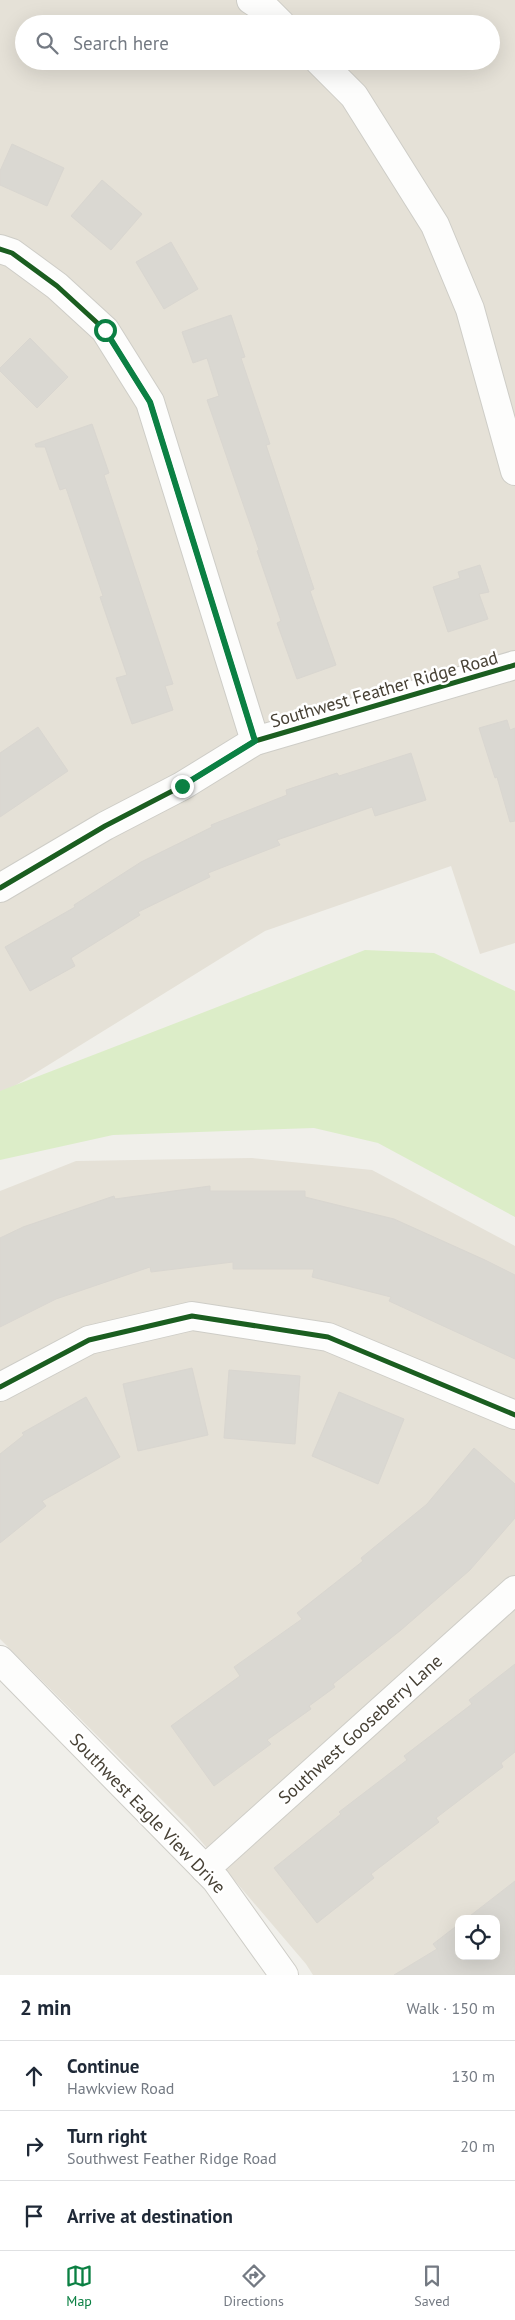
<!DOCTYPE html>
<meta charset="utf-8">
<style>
:root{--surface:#fff;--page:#f2f2f3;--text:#1f2937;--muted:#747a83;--line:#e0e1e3;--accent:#0b8043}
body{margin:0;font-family:"PT Sans",sans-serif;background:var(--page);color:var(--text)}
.controls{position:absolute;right:15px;bottom:15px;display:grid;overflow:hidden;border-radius:10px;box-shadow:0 5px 20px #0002}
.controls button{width:45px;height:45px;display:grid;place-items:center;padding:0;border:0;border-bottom:1px solid var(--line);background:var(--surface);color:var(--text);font:25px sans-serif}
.stop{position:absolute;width:15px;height:15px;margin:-11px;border:4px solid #0b8043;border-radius:50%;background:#fff}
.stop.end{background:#0b8043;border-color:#fff;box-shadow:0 1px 5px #0008}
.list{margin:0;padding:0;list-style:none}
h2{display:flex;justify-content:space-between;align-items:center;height:65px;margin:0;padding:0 20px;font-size:21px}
h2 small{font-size:16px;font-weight:400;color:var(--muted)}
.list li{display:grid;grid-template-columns:32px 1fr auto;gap:15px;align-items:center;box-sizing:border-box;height:70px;padding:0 20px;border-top:1px solid var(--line)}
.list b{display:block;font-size:19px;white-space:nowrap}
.list p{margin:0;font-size:16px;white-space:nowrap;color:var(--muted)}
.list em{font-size:16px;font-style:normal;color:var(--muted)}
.icon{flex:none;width:28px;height:28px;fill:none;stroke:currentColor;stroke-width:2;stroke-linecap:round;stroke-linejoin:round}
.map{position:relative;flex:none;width:515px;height:1975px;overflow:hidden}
.search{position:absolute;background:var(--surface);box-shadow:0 5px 20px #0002;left:15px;right:15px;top:15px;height:55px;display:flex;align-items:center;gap:12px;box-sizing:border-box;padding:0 18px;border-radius:28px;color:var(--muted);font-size:19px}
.sheet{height:275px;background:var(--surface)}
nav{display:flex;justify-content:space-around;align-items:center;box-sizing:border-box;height:70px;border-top:1px solid var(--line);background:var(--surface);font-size:14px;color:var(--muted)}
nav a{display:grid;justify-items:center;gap:2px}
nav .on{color:var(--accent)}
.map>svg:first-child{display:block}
.residential{fill:#e5e1d7;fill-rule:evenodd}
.green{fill:#dcedc8}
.building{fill:#dad8d2;stroke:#d9d6d0}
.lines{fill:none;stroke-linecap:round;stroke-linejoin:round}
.minor-casing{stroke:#cecdc7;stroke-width:30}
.minor{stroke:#fdfdfc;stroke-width:28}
.cycleway-casing{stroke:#fff;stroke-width:8}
.cycleway{stroke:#1b5e20;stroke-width:5}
.route{stroke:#0b8043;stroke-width:6}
.labels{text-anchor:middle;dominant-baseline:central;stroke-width:5;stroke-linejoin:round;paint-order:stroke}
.street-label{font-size:18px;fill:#474135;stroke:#fff}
</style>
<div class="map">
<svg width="515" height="1975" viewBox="0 0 515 1975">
<rect width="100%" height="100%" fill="#f0efea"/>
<g class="residential">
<path d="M0 0H515V943L480 954 451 866 265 931 8 1090 0 1091ZM24 24H491V61H24Z"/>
<path d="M252 1158 372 1170 515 1246V1975H313L306 1964 189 1827 0 1639V1191L76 1161ZM459 1919H496V1956H459Z"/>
</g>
<polygon class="green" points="365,950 434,953 515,991 515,1217 378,1143 314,1128 113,1135 0,1160 0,1091"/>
<g class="building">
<polygon points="12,144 64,168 47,206 0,185 0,171"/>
<polygon points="102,180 142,214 111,250 71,216"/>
<polygon points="171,242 198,289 164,309 136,262"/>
<polygon points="231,315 245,357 241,358 270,444 266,445 314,589 310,591 336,665 297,679 277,623 281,621 257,551 259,550 207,400 219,396 207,358 193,363 182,332"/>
<polygon points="30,338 68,377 37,408 0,371 0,368"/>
<polygon points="92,424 109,473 104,475 173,684 165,686 173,710 132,724 116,678 127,675 100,597 103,596 66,488 60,490 45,447 36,447 35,444"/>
<polygon points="480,565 489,592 479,594 488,619 448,632 433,587 460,578 458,572"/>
<polygon points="507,720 510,730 515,728 515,821 510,822 497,777 495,778 479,728"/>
<polygon points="38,727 68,771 0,817 0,753"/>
<polygon points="411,753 426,800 375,816 372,807 277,840 280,845 208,873 210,877 138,912 140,915 71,958 75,966 30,991 5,947 75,907 74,905 141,862 212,827 211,825 287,795 286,790 337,773 339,776"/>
<polygon points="210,1186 210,1191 305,1191 305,1197 394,1219 485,1260 515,1275 515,1359 389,1301 391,1297 312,1277 314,1269 233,1269 233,1262 151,1272 150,1267 56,1299 0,1327 0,1238 23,1227 114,1196 115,1199"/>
<polygon points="192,1368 208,1435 138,1451 123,1384"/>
<polygon points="229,1370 300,1376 295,1444 224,1438"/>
<polygon points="339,1392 404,1419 378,1484 312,1456"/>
<polygon points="86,1397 120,1457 42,1501 46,1506 0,1543 0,1454 24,1435 22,1433"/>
<polygon points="474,1448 515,1484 515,1518 470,1570 401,1630 333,1684 335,1687 309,1706 311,1709 267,1740 271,1744 214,1786 171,1726 240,1676 234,1667 302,1619 297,1613 363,1561 361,1558 427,1504"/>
<polygon points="515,1664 515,1752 501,1763 503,1767 436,1818 439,1822 371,1874 374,1878 317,1923 274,1868 341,1814 339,1812 407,1760 404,1756 472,1704 469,1700"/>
<polygon points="515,1881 515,1975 394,1975 437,1949 433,1944 459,1924 459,1956 496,1956 496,1919 466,1919"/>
</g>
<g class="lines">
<g class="minor-casing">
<g id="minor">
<polyline points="251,0 268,11 281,24"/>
<polyline points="319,61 354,96 435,225 470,309 515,471"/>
<polyline points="0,249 12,253 57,286 105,330 150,402 255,741"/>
<polyline points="0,888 105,826 182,786 255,741 515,665"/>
<polyline points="0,1387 89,1340 192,1316 328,1337 515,1415"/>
<polyline points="0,1660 216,1880 284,1975"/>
<polyline points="205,1869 515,1590"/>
</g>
</g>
<use href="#minor" class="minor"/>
<g class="cycleway-casing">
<g id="cycleway">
<polyline points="0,249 12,253 57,286 105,330 150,402 255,741"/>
<polyline points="0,888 105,826 182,786 255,741 515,665"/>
<polyline points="0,1387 89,1340 192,1316 328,1337 515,1415"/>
</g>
</g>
<use href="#cycleway" class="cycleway"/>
</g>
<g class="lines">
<polyline class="route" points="105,330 150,402 255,741 182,786"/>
</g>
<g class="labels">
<g class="street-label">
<text transform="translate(384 689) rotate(-16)">Southwest Feather Ridge Road</text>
<text transform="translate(360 1729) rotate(-42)">Southwest Gooseberry Lane</text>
<text transform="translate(148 1813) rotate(46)">Southwest Eagle View Drive</text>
</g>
</g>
</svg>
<div class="controls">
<button><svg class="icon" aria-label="locate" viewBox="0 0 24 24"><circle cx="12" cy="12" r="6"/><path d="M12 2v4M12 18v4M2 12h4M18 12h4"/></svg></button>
</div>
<div class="stop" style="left:105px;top:330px"></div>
<div class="stop end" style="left:182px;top:786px"></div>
<div class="search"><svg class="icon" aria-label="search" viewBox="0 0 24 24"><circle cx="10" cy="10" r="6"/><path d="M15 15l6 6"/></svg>Search here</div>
</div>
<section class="sheet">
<h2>2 min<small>Walk · 150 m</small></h2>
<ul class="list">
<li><svg class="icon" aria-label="ahead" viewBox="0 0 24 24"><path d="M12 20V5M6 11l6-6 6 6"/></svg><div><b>Continue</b><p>Hawkview Road</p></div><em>130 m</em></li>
<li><svg class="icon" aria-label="right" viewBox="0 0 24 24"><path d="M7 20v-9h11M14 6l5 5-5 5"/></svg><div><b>Turn right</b><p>Southwest Feather Ridge Road</p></div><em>20 m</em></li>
<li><svg class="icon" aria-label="arrive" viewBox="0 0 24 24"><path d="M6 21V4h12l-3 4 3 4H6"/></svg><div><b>Arrive at destination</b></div></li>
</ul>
</section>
<nav>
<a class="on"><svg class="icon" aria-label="map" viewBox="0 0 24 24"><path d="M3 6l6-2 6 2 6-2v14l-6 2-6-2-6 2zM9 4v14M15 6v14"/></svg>Map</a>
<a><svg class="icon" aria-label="directions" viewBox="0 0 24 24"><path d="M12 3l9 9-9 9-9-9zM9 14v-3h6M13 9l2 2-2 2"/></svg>Directions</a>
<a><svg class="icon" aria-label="saved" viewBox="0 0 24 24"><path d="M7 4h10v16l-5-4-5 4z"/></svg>Saved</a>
</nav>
